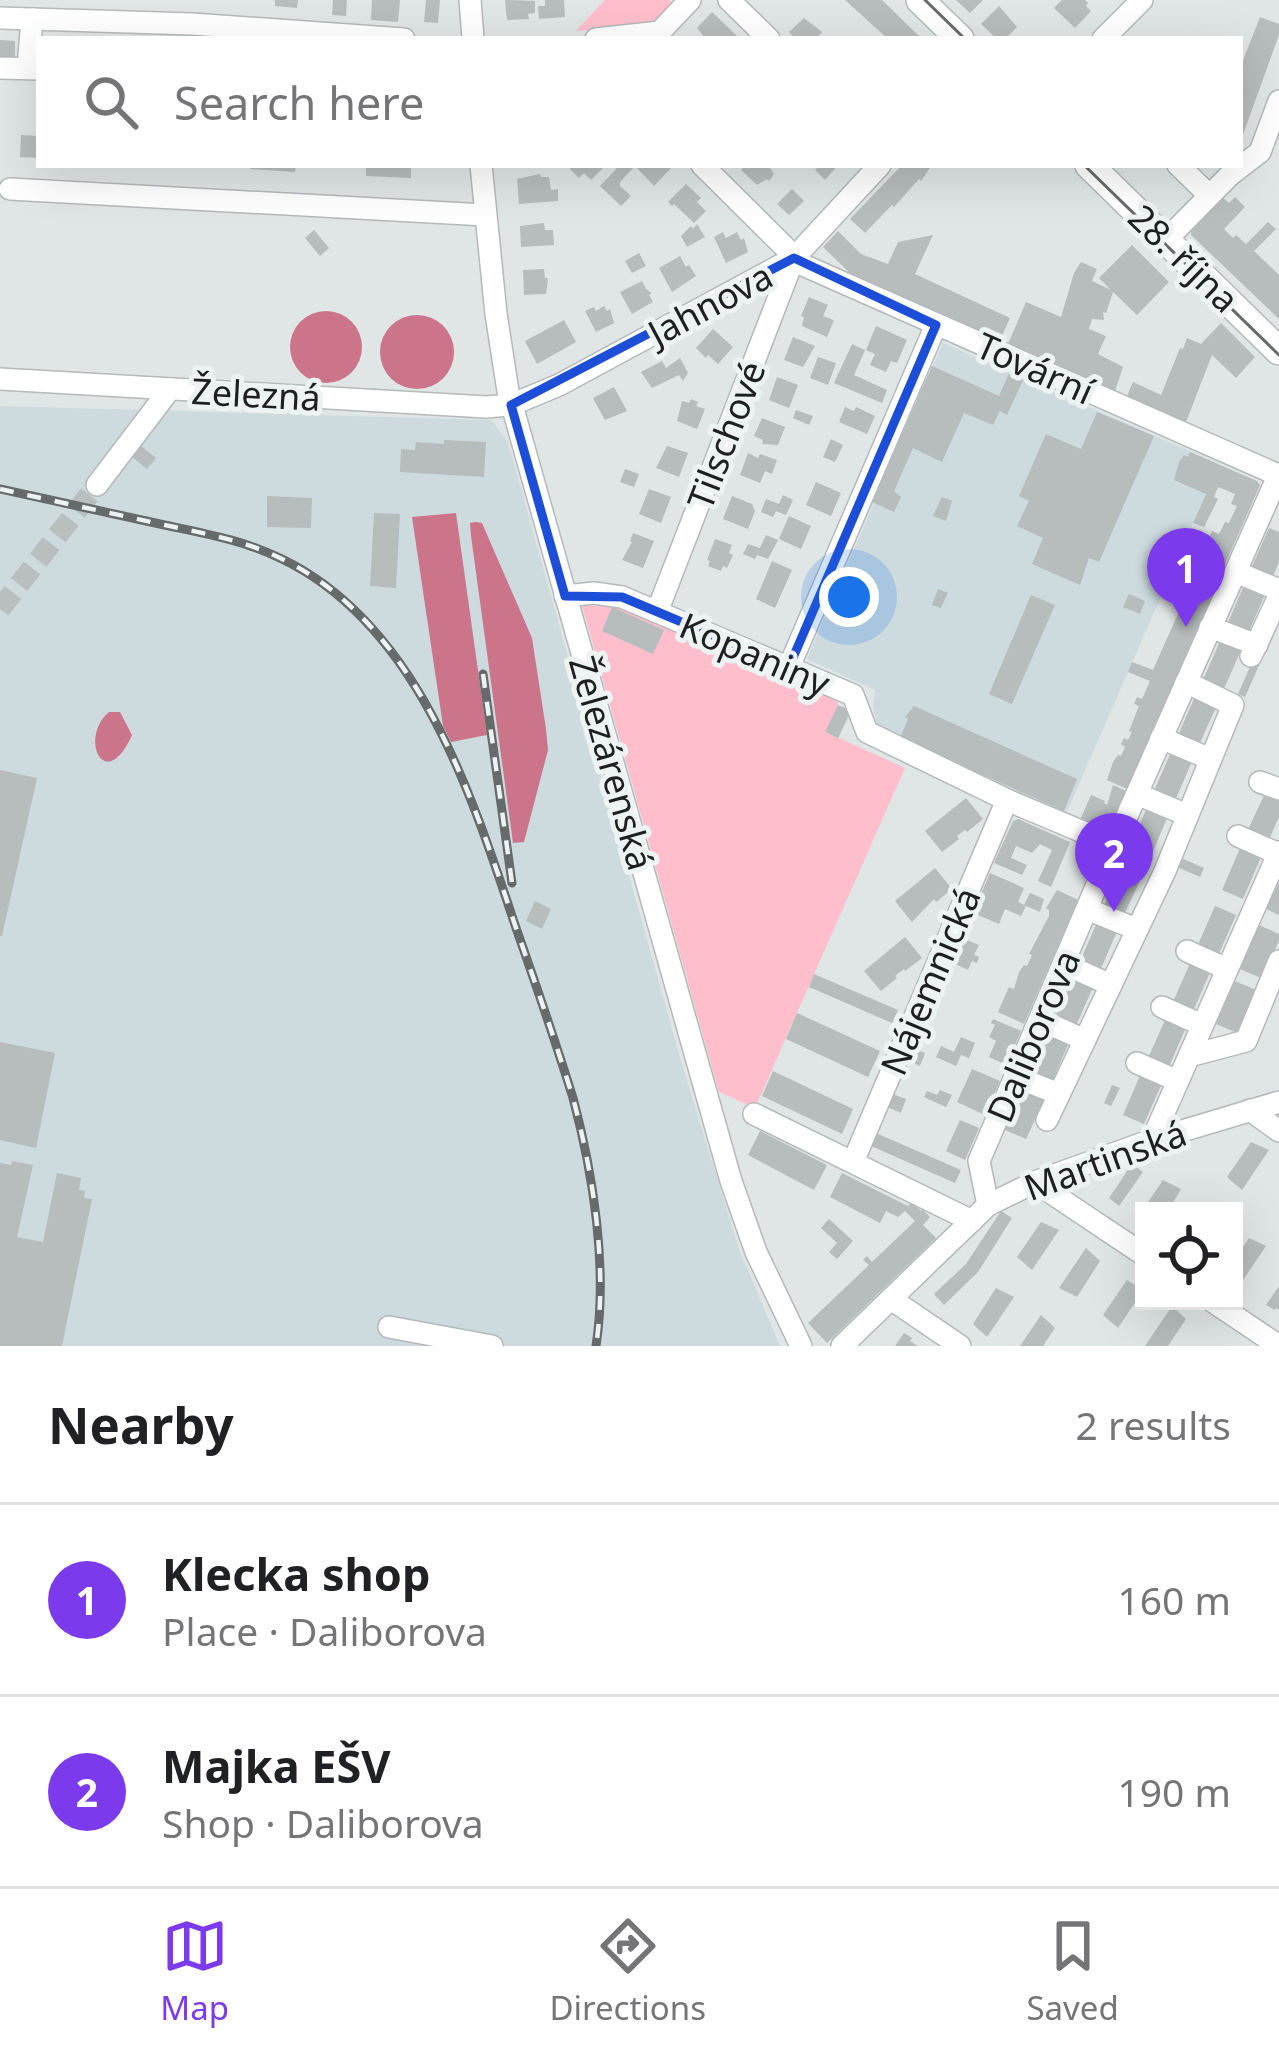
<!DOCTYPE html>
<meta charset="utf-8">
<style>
:root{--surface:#fff;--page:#f2f2f2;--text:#202124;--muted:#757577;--line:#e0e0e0;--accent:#7c3aed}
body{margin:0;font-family:"Noto Sans",sans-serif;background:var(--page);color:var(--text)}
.controls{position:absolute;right:36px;bottom:36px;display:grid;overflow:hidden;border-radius:0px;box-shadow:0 12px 48px #0002}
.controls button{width:108px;height:108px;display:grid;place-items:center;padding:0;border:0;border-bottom:3px solid var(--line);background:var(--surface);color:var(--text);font:60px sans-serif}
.you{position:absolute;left:849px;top:597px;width:42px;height:42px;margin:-30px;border:9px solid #fff;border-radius:50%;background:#1a73e8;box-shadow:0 0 0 18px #1a73e833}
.badge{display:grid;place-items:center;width:78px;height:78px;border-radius:50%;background:var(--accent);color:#fff;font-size:39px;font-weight:700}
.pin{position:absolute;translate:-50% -99px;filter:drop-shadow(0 3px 6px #0008)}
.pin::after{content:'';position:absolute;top:63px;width:42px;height:36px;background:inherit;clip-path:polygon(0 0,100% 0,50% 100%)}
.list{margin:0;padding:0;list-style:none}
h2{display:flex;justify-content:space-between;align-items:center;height:156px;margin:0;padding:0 48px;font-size:51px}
h2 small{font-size:39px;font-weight:400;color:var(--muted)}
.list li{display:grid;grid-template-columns:78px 1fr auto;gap:36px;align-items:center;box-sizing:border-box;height:192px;padding:0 48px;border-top:3px solid var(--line)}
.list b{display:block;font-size:45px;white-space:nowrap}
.list p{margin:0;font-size:39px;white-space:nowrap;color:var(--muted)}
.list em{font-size:39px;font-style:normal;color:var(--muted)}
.icon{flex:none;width:66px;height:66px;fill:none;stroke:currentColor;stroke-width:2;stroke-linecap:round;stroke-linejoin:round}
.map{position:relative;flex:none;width:1279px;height:1346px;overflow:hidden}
.search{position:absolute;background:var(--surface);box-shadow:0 12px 48px #0002;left:36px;right:36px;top:36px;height:132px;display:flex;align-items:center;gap:30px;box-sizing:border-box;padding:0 42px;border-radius:0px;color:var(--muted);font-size:45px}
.sheet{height:540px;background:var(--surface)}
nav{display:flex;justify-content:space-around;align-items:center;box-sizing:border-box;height:168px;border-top:3px solid var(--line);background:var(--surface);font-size:33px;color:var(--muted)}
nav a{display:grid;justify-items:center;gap:6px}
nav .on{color:var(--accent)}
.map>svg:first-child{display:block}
.built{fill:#cddbdf}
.green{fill:#ffbecb}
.water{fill:#cc7489}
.building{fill:#b7bcbd}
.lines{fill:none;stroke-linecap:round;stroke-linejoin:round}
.minor-tunnel{stroke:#b9bebe;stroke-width:21;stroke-dasharray:21 10;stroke-linecap:butt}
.minor-casing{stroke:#b4b9bb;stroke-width:24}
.major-casing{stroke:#b4b9bb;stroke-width:30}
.minor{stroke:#fff;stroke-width:21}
.major{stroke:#fff;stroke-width:27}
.tram{stroke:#666a6a;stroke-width:3}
.rail-casing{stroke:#666a6a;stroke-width:9}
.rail{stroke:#edf2f3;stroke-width:4.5;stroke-dasharray:14;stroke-linecap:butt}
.marked{fill:none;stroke:#1d4ed8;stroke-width:9;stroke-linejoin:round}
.labels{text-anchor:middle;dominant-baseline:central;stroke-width:10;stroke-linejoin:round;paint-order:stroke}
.street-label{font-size:36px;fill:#1e2020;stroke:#edf2f3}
</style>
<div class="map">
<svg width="1279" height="1346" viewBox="0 0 1279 1346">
<rect width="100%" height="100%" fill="#e0e5e6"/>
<g class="built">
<polygon points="943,343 1219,464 1065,816 901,743 877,724 873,707 875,690 807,659"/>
<polygon points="0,406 491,420 508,442 681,1061 739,1249 780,1346 0,1346"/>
</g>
<g class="green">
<polygon points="605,0 669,0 675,6 657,24 576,31"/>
<polygon points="582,605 620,608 638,614 838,701 838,705 826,732 905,768 755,1108 719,1092"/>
</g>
<g class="water">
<circle cx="326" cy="347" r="36"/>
<circle cx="417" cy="352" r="37"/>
<polygon points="456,513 487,735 451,742 443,726 412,517"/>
<polygon points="475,522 482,523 532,638 546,729 548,750 524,842 513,843 471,536 470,523"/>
<path d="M109 712H120L132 735C105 795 78 738 109 712Z"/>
</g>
<g class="building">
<polygon points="275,0 298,0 297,8 275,6"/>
<polygon points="333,0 347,0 346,16 332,15"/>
<polygon points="372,0 400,0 398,22 371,20"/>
<polygon points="426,0 440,0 438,23 424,22"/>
<polygon points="505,0 535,1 535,13 528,14 529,19 507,20"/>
<polygon points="545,0 564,0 565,17 539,19 538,6 545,6"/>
<polygon points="845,0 882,0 922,39 888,39"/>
<polygon points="956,0 983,0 970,13"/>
<polygon points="1062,0 1085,0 1088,3 1086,6 1091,11 1075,28 1054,8"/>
<polygon points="999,6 1017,27 1005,39 997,39 981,24"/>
<polygon points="712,12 735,34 740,39 707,39 704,37 697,28"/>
<polygon points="1260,17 1279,24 1279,35 1241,140 1240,68"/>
<polygon points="804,18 822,32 816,39 796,39 789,32"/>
<polygon points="0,40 15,41 15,63 0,63"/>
<polygon points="21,135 39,136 39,158 20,157"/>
<polygon points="251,165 296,165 295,172 250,169"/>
<polygon points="366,165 411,165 411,178 366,176"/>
<polygon points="574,165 606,165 591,180 584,173 579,178 570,169"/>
<polygon points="620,165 667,165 671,168 654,186 635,166 620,182 620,186 631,196 621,206 600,186"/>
<polygon points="746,165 768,165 774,174 769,181 767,179 757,185 741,170"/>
<polygon points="820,165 838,165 825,180 815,170"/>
<polygon points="902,165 932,165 921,181 919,179 894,207 892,205 865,233 850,219"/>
<polygon points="540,174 541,177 549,177 551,190 558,189 558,201 519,204 517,179"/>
<polygon points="686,184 701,198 697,202 706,211 694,223 674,204 672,206 668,202"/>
<polygon points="792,189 804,201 789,215 777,204"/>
<polygon points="1222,197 1229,203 1235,197 1245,207 1224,229 1233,238 1236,235 1246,244 1268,222 1276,229 1254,251 1279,275 1279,319 1191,235 1191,230"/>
<polygon points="544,223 545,230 553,230 554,245 521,247 520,226"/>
<polygon points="697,224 705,237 687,247 681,236 691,226 693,229"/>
<polygon points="314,230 329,248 320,256 305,238"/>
<polygon points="838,231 861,254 888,264 898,242 933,235 915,274 1010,318 1000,340 852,275 823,247"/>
<polygon points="723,232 726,238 737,232 741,240 744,238 748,252 726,263 714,237"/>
<polygon points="1132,245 1169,282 1137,315 1113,292 1106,313 1103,312 1104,320 1092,319 1089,329 1106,336 1098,354 1123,367 1115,391 1008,344 1026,302 1061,317 1074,273 1081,262 1097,269 1092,281 1111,290 1099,278"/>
<polygon points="639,253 646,266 632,273 625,261"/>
<polygon points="680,256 686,267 689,265 696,276 672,292 659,268"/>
<polygon points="544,269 545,278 548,278 546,294 524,295 523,270"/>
<polygon points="642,281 646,289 652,293 649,295 653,302 632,314 620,292"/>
<polygon points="809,297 828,305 823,316 834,320 827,337 802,326 804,317 801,316"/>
<polygon points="604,306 607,311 610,309 614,323 596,332 585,311 594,307 596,311"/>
<polygon points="564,320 576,342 537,364 525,341"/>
<polygon points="1221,323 1255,357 1236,378 1212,355 1186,422 1127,396 1133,382 1161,395 1180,348 1183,349 1187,338 1201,344"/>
<polygon points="876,326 907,340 897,363 891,361 886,372 870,365 875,354 866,350"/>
<polygon points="713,329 733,347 718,364 708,355 706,358 696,348"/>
<polygon points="793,337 815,346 803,367 784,360"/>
<polygon points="852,344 865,350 854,375 887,390 882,403 834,383"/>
<polygon points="818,357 836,363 828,385 810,378"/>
<polygon points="680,358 688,373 683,381 679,375 652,388 641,372 662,361 666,368"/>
<polygon points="932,366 999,396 1009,374 1023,380 1007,415 1000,411 993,425 964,413 942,462 913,448 894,491 901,497 894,512 872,502"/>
<polygon points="777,377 798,385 789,408 769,400"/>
<polygon points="614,387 627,411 605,420 593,398"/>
<polygon points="691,399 698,402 696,406 705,409 697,429 677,421 682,401 689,403"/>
<polygon points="845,407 854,411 856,407 875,416 867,434 839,422"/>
<polygon points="796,410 813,416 809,425 793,418"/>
<polygon points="1097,412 1154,436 1099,562 1089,558 1080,585 1032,564 1043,538 1017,526 1029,501 1019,496 1046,434 1081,449"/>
<polygon points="762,418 785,427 778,445 762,444 763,440 754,436"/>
<polygon points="831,439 843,445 835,462 823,457"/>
<polygon points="444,440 486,442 484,477 400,472 401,449 415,450 416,442 444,444"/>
<polygon points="135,441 156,458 147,469 126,452"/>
<polygon points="667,446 688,453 679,477 656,468"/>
<polygon points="1190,452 1257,481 1260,485 1223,569 1200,558 1202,554 1197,552 1203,540 1207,542 1212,531 1219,534 1225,522 1229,523 1237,506 1231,504 1235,494 1218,487 1214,497 1218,499 1204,527 1193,523 1206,494 1174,480 1179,462 1184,455 1188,457"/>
<polygon points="748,453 758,458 760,454 777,460 772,474 765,471 760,483 740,475"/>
<polygon points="625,469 639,474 634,487 620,482"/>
<polygon points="816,482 841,493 831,516 806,505"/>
<polygon points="649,489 671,497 661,523 639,514"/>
<polygon points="783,495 793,500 786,515 776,511 773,517 761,512 766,499 779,504"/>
<polygon points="267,496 312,498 311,528 267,527"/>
<polygon points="732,496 752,504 755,511 748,529 723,519"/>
<polygon points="942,497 952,501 946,521 933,516"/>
<polygon points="374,513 400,514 396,588 370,586"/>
<polygon points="789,516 811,526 801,549 779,539"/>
<polygon points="1269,528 1279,532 1279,562 1271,581 1250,571"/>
<polygon points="633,533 654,541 643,568 622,560 632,542 630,541"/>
<polygon points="766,535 778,540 768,559 757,555 755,559 743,554 748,544 760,548"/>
<polygon points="715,539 732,545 729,553 733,555 727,568 723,566 721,571 708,566 710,561 707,560"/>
<polygon points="772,561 792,570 775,608 756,599"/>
<polygon points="1209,570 1221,575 1127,789 1107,780 1113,762 1118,755 1121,756 1125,747 1121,744 1124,738 1128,740 1132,732 1129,731 1139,706 1134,704 1137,697 1142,699 1150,681 1128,672 1132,662 1153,670 1190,587 1194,582 1202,585"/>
<polygon points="1245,583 1266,592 1247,636 1226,627"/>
<polygon points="938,589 948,593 941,608 932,605"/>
<polygon points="1129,594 1145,601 1140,614 1123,607"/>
<polygon points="1031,595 1055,605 1012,704 989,694"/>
<polygon points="612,607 664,630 653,654 602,631"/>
<polygon points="1221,639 1242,648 1223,691 1202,682"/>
<polygon points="1254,658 1261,661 1245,697 1238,694"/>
<polygon points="1196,694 1218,703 1198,747 1177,738"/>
<polygon points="838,705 851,711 838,738 825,732"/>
<polygon points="914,706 1077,779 1064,811 900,738 908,719 905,717"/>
<polygon points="1172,750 1193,759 1174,803 1153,793"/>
<polygon points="0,770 37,778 2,936 0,936"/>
<polygon points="1113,785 1126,791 1109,830 1081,818 1091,795 1105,801 1104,803 1107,805"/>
<polygon points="1266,791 1279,797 1279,817 1267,844 1246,834"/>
<polygon points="966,798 983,819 967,832 965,830 957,836 959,839 942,852 925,831"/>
<polygon points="1148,805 1169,814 1150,858 1129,849"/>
<polygon points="1018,819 1070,842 1051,887 1038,881 1052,850 1040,844 1032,853 1016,846 1011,858 1027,865 1022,875 994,863 1013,821"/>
<polygon points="1241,846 1262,855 1243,899 1222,890"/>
<polygon points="1181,858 1204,868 1200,877 1177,867"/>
<polygon points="1122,865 1143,874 1123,917 1103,908"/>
<polygon points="935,868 952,889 936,902 934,899 912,922 895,901"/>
<polygon points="990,873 1024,888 1018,902 1026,906 1021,916 1005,909 999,924 973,913"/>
<polygon points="1279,882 1279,915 1266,909"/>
<polygon points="1057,890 1078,900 1024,1024 998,1012 1009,987 1014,989 1019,972 1024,965 1027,966 1032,955 1029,954 1049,916 1049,910 1046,908"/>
<polygon points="1030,893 1044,899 1040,912 1024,905"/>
<polygon points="535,901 551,909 542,929 526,921"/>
<polygon points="1215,906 1236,915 1217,958 1196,949"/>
<polygon points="1098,920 1118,929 1099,973 1079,964"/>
<polygon points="1259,925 1279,934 1279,941 1261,978 1240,969"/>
<polygon points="905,937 922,958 905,971 904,969 895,976 897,978 881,991 864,971"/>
<polygon points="962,938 979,945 974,955 979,957 977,963 972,961 968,970 951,962"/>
<polygon points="1191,961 1211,970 1192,1014 1172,1004"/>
<polygon points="814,974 898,1010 892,1023 809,987"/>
<polygon points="1073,976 1094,985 1075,1028 1054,1019"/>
<polygon points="1235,981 1256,990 1237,1033 1216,1024"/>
<polygon points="797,1013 880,1051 868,1077 786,1039"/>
<polygon points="1167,1016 1187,1025 1168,1069 1147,1060"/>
<polygon points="993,1019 1021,1031 1006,1065 989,1057 996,1041 989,1037 995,1025 991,1023"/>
<polygon points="1049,1031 1070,1040 1051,1084 1030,1075"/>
<polygon points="961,1037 975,1043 969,1058 961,1055 956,1066 936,1057 941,1046 954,1052"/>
<polygon points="0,1042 55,1053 36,1148 0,1140"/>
<polygon points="913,1048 925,1053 920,1066 907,1060"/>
<polygon points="972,1069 1000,1081 985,1115 957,1102"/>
<polygon points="773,1071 853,1109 842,1134 762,1096"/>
<polygon points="1142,1071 1163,1081 1144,1124 1123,1115"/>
<polygon points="1112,1085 1120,1088 1111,1106 1104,1103"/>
<polygon points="1025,1087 1046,1096 1026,1139 1005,1130"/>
<polygon points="940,1090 952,1095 946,1107 924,1097 927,1091 937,1095"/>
<polygon points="893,1094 906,1099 901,1113 887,1107"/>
<polygon points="960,1120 979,1128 965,1160 946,1151"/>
<polygon points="760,1131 827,1165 814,1190 748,1155"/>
<polygon points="876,1133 961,1170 955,1183 871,1146"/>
<polygon points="1251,1142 1269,1150 1242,1190 1227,1177"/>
<polygon points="12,1161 33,1165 17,1237 43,1242 57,1173 81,1178 79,1190 85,1191 84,1198 92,1199 62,1346 0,1346 0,1163 11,1165"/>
<polygon points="1132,1164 1143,1172 1119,1206 1109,1198"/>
<polygon points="842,1173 908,1206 912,1202 921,1211 922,1209 930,1217 923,1225 936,1238 827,1343 808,1323 869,1265 863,1260 867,1256 872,1262 915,1221 905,1211 898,1217 886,1211 880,1223 830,1197"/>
<polygon points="1163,1180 1181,1189 1168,1211 1142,1211"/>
<polygon points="1001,1211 1012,1218 978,1272 944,1305 934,1294 966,1264"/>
<polygon points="829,1219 853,1241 837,1259 829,1252 837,1243 821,1228"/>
<polygon points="1041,1222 1059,1230 1032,1270 1017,1257"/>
<polygon points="1249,1238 1266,1246 1239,1286 1234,1283 1234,1260"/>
<polygon points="1086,1248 1100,1261 1077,1297 1059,1288"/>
<polygon points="1127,1280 1135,1285 1137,1282 1144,1289 1118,1328 1103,1315"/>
<polygon points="1279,1286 1279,1310 1276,1308 1275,1310 1266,1305"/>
<polygon points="996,1288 1014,1297 987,1337 973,1324"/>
<polygon points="1172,1306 1186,1319 1168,1346 1145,1346"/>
<polygon points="1041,1315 1055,1328 1043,1346 1020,1346"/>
<polygon points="904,1333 912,1338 910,1341 918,1346 895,1346"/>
</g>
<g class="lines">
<polyline class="minor-tunnel" points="0,609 97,485"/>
<g class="minor-casing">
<g id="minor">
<polyline points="470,0 473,39"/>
<polyline points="729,0 769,39"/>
<polyline points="0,18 192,24 404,39"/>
<polyline points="596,39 660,32"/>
<polyline points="653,39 690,0"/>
<polyline points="1103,39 1142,0"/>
<polyline points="0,68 38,69"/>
<polyline points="28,68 32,19"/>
<polyline points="481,165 496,314 508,391 731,1181 756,1252 801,1346"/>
<polyline points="702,165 803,265 1278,475"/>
<polyline points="1178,165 1209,195"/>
<polyline points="10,189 485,215"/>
<polyline points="1166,240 1230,175 1260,152 1279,101"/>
<polyline points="0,379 486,407 511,405 559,385 794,258 880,165"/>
<polyline points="97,485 170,389"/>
<polyline points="1236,572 1279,590"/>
<polyline points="565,596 594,593 622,597 853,695 867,732 1007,800 1114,845"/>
<polyline points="657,612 794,258"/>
<polyline points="1210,627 1257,645"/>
<polyline points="1251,656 1279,596"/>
<polyline points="789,667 936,325"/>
<polyline points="1161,738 1210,759"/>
<polyline points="1260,782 1279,789"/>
<polyline points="1137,794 1187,815"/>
<polyline points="1238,836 1279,854"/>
<polyline points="1087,909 1136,929"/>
<polyline points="1187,951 1227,969"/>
<polyline points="1064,964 1111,985"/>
<polyline points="1162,1007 1202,1025"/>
<polyline points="1040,1020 1085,1040"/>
<polyline points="1189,1056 1246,1041 1279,961"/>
<polyline points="1137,1063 1178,1081"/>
<polyline points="1016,1077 1059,1094"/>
<polyline points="1250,1110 1279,1131"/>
<polyline points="754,1114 972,1221"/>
<polyline points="1047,1120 1165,871 1233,705 1186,682"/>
<polyline points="1152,1140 1279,852"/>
<polyline points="853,1162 1007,800"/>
<polyline points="1035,1182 1144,1255"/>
<polyline points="988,1205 979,1161 1114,845 1279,474"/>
<polyline points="891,1299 960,1346"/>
<polyline points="1212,1301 1279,1346"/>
<polyline points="389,1327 492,1346"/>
<polyline points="842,1346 988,1205 1035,1182 1152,1140 1279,1102"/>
</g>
</g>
<g class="major-casing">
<g id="major">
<polyline points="920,0 960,39"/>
<polyline points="1089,165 1279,351"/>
</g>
</g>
<use href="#minor" class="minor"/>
<use href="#major" class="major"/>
<g class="tram">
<polyline points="925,0 965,39"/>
<polyline points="1084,165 1279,355"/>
</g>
<g class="rail-casing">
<g id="rail">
<path d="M0 489C53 501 107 512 160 524 202 533 244 540 282 559 417 624 471 792 515 925 535 982 555 1040 573 1098 593 1173 608 1268 596 1346"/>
<polyline points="483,674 512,883"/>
</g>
</g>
<use href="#rail" class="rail"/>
</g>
<path class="marked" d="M794 258 936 325 789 667 622 597 565 596 511 405Z"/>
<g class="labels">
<g class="street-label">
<text transform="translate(1184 258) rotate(44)">28. října</text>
<text transform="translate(710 304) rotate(-28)">Jahnova</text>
<text transform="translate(1035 368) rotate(24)">Tovární</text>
<text transform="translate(256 394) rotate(3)">Železná</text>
<text transform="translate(726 435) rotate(-69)">Tilschové</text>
<text transform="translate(755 654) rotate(23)">Kopaniny</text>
<text transform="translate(612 763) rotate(74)">Železárenská</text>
<text transform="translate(930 981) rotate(-67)">Nájemnická</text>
<text transform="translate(1033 1036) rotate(-67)">Daliborova</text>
<text transform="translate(1105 1160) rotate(-20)">Martinská</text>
</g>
</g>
</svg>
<div class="controls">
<button><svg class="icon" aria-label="locate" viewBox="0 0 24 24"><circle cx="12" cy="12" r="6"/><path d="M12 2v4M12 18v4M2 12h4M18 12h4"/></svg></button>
</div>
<div class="you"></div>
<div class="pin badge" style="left:1186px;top:627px">1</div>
<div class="pin badge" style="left:1114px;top:912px">2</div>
<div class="search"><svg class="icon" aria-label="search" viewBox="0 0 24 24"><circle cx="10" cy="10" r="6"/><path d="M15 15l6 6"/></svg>Search here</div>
</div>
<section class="sheet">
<h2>Nearby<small>2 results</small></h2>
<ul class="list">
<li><span class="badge">1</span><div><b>Klecka shop</b><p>Place · Daliborova</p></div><em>160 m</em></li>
<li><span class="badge">2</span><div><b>Majka EŠV</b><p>Shop · Daliborova</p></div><em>190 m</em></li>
</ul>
</section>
<nav>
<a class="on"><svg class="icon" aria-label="map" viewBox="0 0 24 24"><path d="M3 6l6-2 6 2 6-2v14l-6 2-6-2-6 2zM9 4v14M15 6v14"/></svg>Map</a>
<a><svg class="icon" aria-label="directions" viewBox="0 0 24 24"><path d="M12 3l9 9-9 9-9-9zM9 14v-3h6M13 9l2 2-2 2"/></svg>Directions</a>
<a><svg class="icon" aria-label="saved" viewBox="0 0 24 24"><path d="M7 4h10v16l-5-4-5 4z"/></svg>Saved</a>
</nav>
